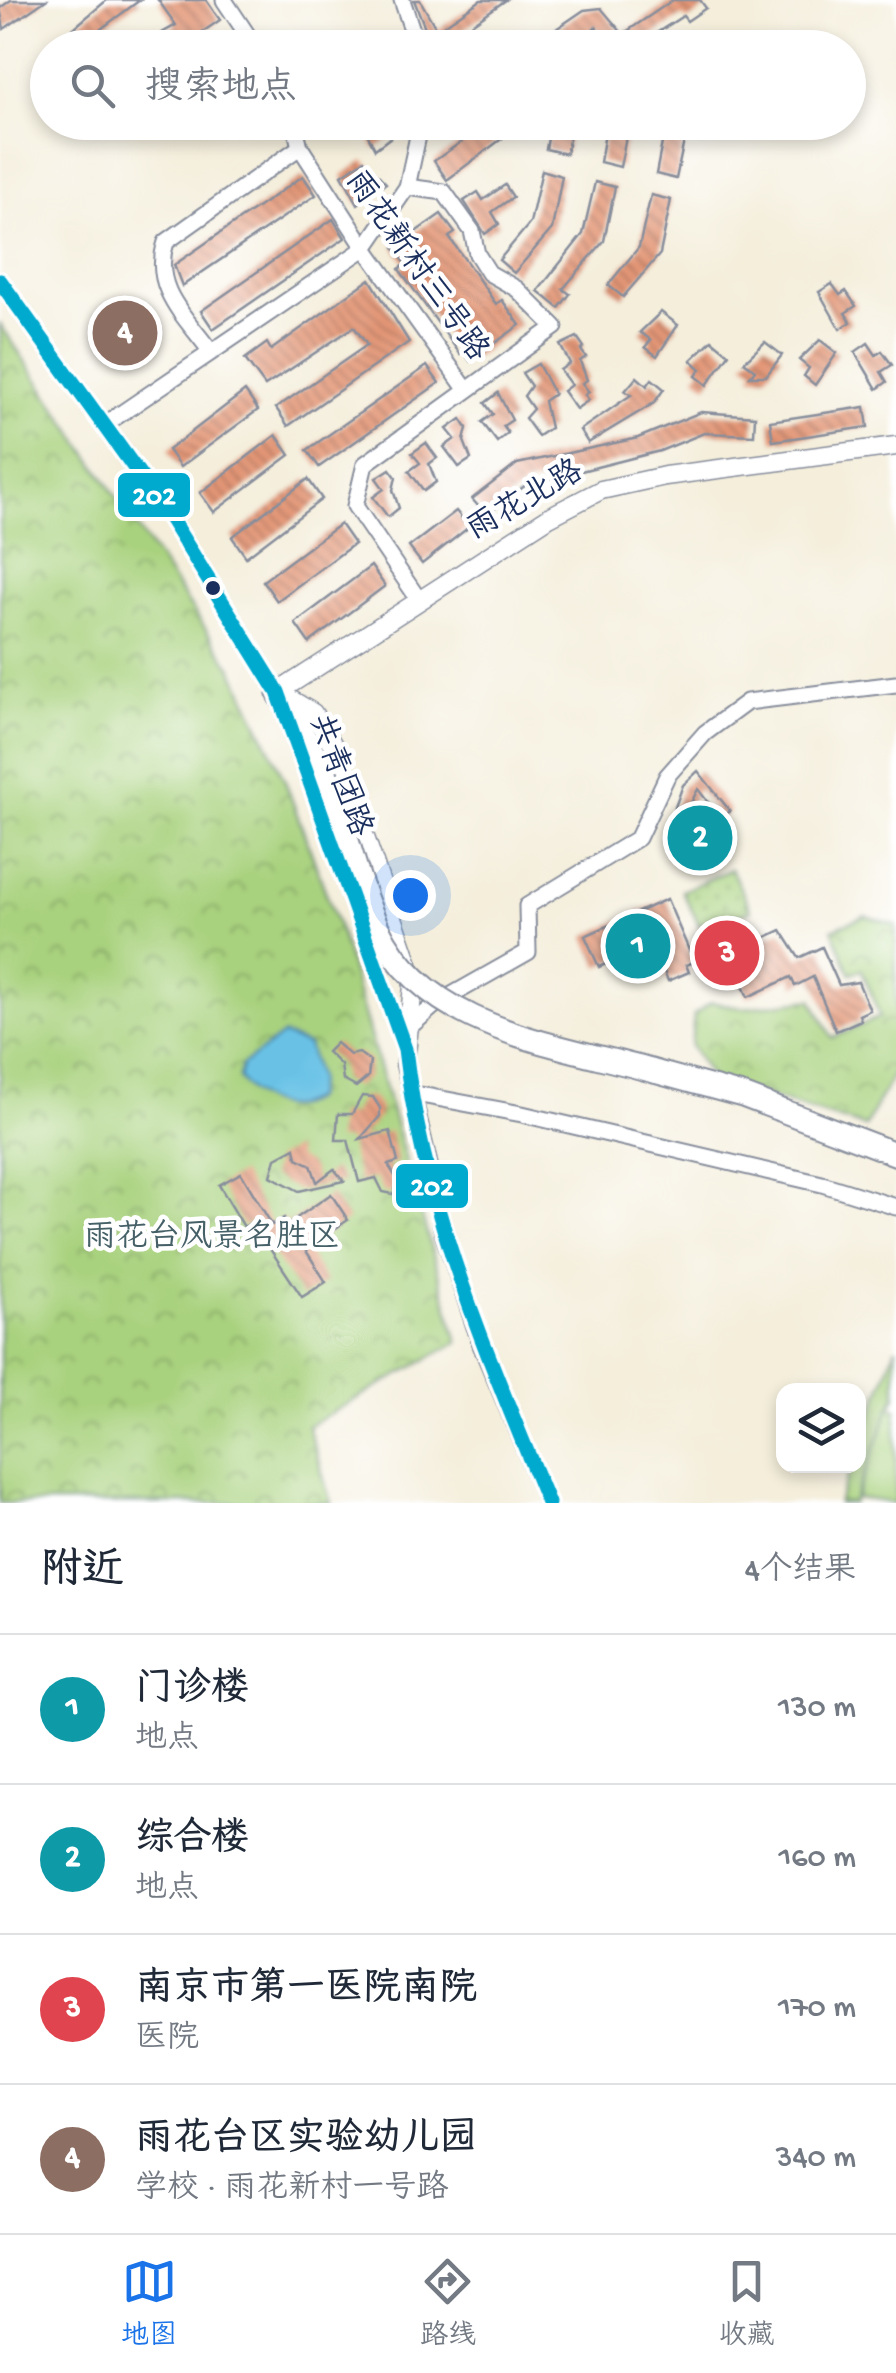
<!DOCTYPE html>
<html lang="zh">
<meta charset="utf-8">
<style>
:root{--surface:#fff;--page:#f6f6f7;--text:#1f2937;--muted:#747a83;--line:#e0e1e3;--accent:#1a73e8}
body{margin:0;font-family:"Gochi Hand","LXGW WenKai TC",sans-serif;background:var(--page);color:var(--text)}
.controls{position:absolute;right:30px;bottom:30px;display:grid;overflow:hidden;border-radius:20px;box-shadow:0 5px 15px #0003}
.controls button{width:90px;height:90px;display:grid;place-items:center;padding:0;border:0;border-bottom:2px solid var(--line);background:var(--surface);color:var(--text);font:50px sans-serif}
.you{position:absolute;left:410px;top:895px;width:35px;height:35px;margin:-25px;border:8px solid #fff;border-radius:50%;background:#1a73e8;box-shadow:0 0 0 15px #1a73e833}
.badge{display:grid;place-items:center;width:65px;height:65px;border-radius:50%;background:var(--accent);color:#fff;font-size:32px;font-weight:700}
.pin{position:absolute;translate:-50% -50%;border:5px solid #fff;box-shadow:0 2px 10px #0006}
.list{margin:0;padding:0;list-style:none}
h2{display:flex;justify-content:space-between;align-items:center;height:130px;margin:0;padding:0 40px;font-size:42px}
h2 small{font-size:32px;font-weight:400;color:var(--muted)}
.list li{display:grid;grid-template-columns:65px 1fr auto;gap:30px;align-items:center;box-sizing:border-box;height:150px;padding:0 40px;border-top:2px solid var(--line)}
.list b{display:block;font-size:38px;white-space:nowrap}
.list p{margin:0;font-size:32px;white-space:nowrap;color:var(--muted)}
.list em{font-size:32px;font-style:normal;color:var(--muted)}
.icon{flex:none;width:55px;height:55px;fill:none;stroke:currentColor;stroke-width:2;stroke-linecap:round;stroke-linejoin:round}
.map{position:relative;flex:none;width:896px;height:1503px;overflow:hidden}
.search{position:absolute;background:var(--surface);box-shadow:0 5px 15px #0003;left:30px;right:30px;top:30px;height:110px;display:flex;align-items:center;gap:25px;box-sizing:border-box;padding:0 35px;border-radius:55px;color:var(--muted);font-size:38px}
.sheet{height:730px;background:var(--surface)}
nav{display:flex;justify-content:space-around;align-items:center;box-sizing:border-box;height:140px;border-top:2px solid var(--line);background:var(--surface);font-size:28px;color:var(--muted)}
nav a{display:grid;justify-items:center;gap:5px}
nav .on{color:var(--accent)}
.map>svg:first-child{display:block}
.park{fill:url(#park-crowns);stroke:#62806e;stroke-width:2.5}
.garden{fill:url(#garden-dots);stroke:#62806e;stroke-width:2.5}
.pitch{fill:#a9d27e;stroke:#62806e;stroke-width:2.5}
.water{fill:#69c2e6;stroke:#4278a2;stroke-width:2.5}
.building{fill:url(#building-back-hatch)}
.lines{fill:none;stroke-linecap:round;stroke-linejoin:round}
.minor-casing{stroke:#888e9c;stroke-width:19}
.tertiary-casing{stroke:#888e9c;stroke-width:21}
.primary-casing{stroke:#888e9c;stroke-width:26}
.minor{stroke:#fff;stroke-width:15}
.tertiary{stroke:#fff;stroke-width:18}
.primary{stroke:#fff;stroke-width:22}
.primary-bridge-casing{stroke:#888e9c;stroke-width:26;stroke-linecap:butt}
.primary-bridge{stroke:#fff;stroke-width:22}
.bus-1-casing{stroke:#fff;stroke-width:22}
.bus-1{stroke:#00a9ce;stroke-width:15}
.bus-dot{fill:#1b2f5e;stroke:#fff;stroke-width:4}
.labels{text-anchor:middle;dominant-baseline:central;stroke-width:9;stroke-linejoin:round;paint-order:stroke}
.street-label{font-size:32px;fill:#1b2f5e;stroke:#fff}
.park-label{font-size:32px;fill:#466068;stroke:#fff}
.line-badge{stroke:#fff;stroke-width:4}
.badge-label{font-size:28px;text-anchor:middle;font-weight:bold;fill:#fff}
</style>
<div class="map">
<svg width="896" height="1503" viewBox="0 0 896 1503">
<defs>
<pattern id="park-crowns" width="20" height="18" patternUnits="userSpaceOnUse" patternTransform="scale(2.5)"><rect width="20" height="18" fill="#a9d27e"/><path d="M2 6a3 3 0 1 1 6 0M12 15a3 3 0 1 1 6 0" fill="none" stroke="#89ab6a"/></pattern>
<pattern id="garden-dots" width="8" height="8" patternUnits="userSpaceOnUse" patternTransform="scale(2.5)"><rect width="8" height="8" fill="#a9d27e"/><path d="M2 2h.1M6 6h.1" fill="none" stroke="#89ab6a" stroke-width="1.8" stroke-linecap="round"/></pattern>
<pattern id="building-back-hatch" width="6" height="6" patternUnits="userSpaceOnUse" patternTransform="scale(2.5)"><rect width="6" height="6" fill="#e39676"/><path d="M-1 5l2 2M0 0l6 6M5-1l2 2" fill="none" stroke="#b77b64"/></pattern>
</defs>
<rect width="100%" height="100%" fill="#fff"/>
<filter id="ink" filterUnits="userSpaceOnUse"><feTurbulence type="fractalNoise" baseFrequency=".01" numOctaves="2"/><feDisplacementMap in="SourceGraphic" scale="20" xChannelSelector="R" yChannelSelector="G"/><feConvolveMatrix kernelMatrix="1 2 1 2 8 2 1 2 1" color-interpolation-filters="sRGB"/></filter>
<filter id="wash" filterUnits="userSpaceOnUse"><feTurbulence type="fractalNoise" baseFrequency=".0048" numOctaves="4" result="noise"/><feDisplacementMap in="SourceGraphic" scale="40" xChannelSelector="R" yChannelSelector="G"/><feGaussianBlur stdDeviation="2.25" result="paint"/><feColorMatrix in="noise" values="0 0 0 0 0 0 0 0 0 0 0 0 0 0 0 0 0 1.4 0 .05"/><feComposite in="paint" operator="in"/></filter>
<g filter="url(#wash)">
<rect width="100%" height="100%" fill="#f4eedb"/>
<g class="park">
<polygon points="0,324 232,668 285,781 341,934 458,1342 308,1426 331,1503 0,1503"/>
<polygon points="865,916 896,925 896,1069 865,1127 712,1079 691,1046 694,1015 711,1002 744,1008 812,999 832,1038 880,1017 862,970 850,973 832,929"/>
</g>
<polygon class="garden" points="731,869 751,910 715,927 700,927 682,891"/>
<g class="pitch">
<polygon points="896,1347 896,1395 853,1503 838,1503 852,1466 858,1466 859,1449"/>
<polygon points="890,1407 896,1409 896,1503 856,1498"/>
</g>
<path class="water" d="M283 1035 308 1045 318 1079 314 1098C288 1117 256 1102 239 1078L242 1065Z"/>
<g id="blocks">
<g class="building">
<polygon points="11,0 46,0 4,29 0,8"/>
<polygon points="107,0 140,0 90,37 93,42 84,48 50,48"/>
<polygon points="158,0 206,0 220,20 179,48 135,48 176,25"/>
<polygon points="414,0 420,0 437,30 481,0 506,0 444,43 447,48 433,48"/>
<polygon points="673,0 700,0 706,8 687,21 683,16 633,48 623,34"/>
<polygon points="601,8 628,40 611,48 596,27 568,46 556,29 584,10"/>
<polygon points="361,122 399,122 403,128 375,149"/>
<polygon points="490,122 524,122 447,180 434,161"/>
<polygon points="551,122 573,122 566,154 546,149"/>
<polygon points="607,122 629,122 620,167 600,162"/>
<polygon points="666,122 688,122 676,179 656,174"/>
<polygon points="364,160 386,183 358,204 342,175"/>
<polygon points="542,170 562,176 552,229 514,273 499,260 530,223"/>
<polygon points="303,176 316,195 182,286 174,265"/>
<polygon points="595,182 615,187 604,241 563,289 570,294 559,308 538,291 583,234"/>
<polygon points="505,185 513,197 492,212 499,224 485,234 464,201 478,192 483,200"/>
<polygon points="651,195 671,200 660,254 623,297 608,285 639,247"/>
<polygon points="441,214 455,233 449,237 496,304 502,300 520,325 470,361 464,352 460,354 399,269 406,264 394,247"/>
<polygon points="333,219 345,238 213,329 201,311"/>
<polygon points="370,279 409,342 288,426 276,408 367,345 354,327 265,386 245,359 267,343 271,350"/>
<polygon points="832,284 840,295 846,291 856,306 845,313 851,322 840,329 819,292"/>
<polygon points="661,312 678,325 657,356 645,347 651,340 640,332"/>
<polygon points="577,337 584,347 581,350 586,357 580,361 587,380 582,383 589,392 585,395 589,400 576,409 563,391 571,385 560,370 570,363 560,345"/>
<polygon points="712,340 729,354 707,385 696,376 701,369 691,360"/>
<polygon points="820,340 837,353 815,385 804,376 809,368 799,360"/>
<polygon points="765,342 782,355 766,376 750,376 755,370 744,362"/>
<polygon points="868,343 876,355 882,351 892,365 881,372 887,382 877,389 855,352"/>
<polygon points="538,364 554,394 544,401 550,428 538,436 525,418 533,409 524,396 531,386 522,373"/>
<polygon points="427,366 439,383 319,467 307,450"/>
<polygon points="637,377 647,386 652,379 664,389 654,403 588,443 580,430 631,395 625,391"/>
<polygon points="245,391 258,410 180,467 168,450"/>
<polygon points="498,393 512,420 503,426 508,433 497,442 482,422 493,414 485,403"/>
<polygon points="865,407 868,427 773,441 770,421"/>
<polygon points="701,412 755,416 754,435 704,433 660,451 526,485 486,515 472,499 517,464 638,438"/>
<polygon points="461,419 467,428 464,441 471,459 459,467 444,447 455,439 447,429"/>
<polygon points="276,435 290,455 214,512 200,493"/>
<polygon points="426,443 437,458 429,464 436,482 424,491 409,471 420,463 412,453"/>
<polygon points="390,469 396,477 393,490 399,508 388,517 373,497 384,489 376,478"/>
<polygon points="308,479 322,499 246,557 232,537"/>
<polygon points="456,511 469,527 422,564 409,547"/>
<polygon points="340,524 354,544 277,601 263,581"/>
<polygon points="371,566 385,586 309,643 295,623"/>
<polygon points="698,771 730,811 720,818 698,789 682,820 671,818 683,785"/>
<polygon points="718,816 727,836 675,861 672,840"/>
<polygon points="667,899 694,962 686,965 689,972 668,981 661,964 647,970 644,963 630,969 624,956 599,967 585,936"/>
<polygon points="781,930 799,958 822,947 839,985 858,982 870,1010 859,1015 861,1020 836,1031 813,977 795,986 791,977 748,997 741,982 737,984 728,955"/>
<polygon points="336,1043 350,1055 359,1053 370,1061 368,1077 356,1087 343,1080 341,1065 327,1052"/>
<polygon points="362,1096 373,1097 380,1108 380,1116 360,1139 390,1131 398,1162 388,1165 399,1182 393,1194 383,1192 376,1178 359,1182 348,1140 336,1140 338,1114 352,1114"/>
<polygon points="295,1148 297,1158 311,1165 317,1182 334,1169 344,1181 299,1191 271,1176 276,1158"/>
<polygon points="241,1173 272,1225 284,1218 288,1224 331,1194 348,1220 305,1249 326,1282 302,1297 252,1222 244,1227 219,1185"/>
</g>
</g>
</g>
<g filter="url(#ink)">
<use href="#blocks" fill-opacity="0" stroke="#888e9c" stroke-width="2.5"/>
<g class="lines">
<g class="minor-casing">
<g id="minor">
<polyline points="224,0 256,48"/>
<polyline points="402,0 418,48"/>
<polyline points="294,122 300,147 365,248 466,389"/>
<polyline points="407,187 444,192 472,231 477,254 489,273 517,289 555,327 365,464 355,506 419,600"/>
<path d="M211 352C185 316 151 288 166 242L300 147"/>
<polyline points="104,425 365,248 407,187 421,122"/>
<polyline points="406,1030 436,1004 528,952 527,906 638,838 667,776 705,733 747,702 896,684"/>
<polyline points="410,1093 522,1114 822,1184 896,1207"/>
</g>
</g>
<g class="tertiary-casing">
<g id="tertiary">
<polyline points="0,281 165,510 278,692 405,1049"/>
<polyline points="278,692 313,713 333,745 409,964 413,986 405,1064 444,1233 482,1345 548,1503"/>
<polyline points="278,692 549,517 601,490 665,476 896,446"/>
</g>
</g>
<g class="primary-casing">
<g id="primary">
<polyline points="278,692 326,774"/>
<polyline points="656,1072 744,1096 896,1154"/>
</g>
</g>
<use href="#minor" class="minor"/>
<use href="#tertiary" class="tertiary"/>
<use href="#primary" class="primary"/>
<g class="primary-bridge-casing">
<path id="primary-bridge" d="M326 774C345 824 356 880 378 928 427 1031 558 1044 656 1072"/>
</g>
<use href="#primary-bridge" class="primary-bridge"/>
<g class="bus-1-casing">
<path id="bus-1" d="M0 281 165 510 278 692 405 1049C423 1208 488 1356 548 1503"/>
</g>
<use href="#bus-1" class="bus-1"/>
</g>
</g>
<circle class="bus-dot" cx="213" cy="588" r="9"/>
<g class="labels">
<g class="street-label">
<text transform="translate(415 267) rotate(55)">雨花新村三号路</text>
<text transform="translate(526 502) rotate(-30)">雨花北路</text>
<text transform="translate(338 776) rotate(70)">共青团路</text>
</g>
<g class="park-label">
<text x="212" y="1239">雨花台风景名胜区</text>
</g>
</g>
<g class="line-badge">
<rect x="116" y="471" width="76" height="48" rx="10" fill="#00a9ce"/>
<rect x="394" y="1162" width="76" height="48" rx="10" fill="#00a9ce"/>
</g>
<g class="badge-label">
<text x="154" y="504">202</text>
<text x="432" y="1195">202</text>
</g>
</svg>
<div class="controls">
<button><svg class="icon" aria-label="layers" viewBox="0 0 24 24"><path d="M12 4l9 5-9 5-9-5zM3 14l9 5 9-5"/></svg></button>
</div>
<div class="you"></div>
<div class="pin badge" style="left:638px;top:946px;background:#0f9aa8">1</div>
<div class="pin badge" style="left:700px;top:838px;background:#0f9aa8">2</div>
<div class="pin badge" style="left:727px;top:953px;background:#e0444e">3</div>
<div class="pin badge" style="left:125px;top:333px;background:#8d6e63">4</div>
<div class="search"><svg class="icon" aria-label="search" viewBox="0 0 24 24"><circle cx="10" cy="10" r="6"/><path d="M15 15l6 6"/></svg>搜索地点</div>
</div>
<section class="sheet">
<h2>附近<small>4个结果</small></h2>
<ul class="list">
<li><span class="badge" style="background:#0f9aa8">1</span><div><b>门诊楼</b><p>地点</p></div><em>130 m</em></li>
<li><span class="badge" style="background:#0f9aa8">2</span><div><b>综合楼</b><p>地点</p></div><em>160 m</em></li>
<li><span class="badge" style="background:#e0444e">3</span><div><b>南京市第一医院南院</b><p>医院</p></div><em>170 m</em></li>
<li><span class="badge" style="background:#8d6e63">4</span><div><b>雨花台区实验幼儿园</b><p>学校 · 雨花新村一号路</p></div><em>340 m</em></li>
</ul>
</section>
<nav>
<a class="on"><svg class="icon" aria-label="map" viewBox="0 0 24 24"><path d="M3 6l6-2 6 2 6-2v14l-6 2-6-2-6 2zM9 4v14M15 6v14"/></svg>地图</a>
<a><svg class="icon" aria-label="directions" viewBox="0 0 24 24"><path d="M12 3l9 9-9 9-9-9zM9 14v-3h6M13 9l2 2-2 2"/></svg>路线</a>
<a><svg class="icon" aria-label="saved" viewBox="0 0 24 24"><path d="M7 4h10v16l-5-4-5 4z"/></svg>收藏</a>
</nav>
